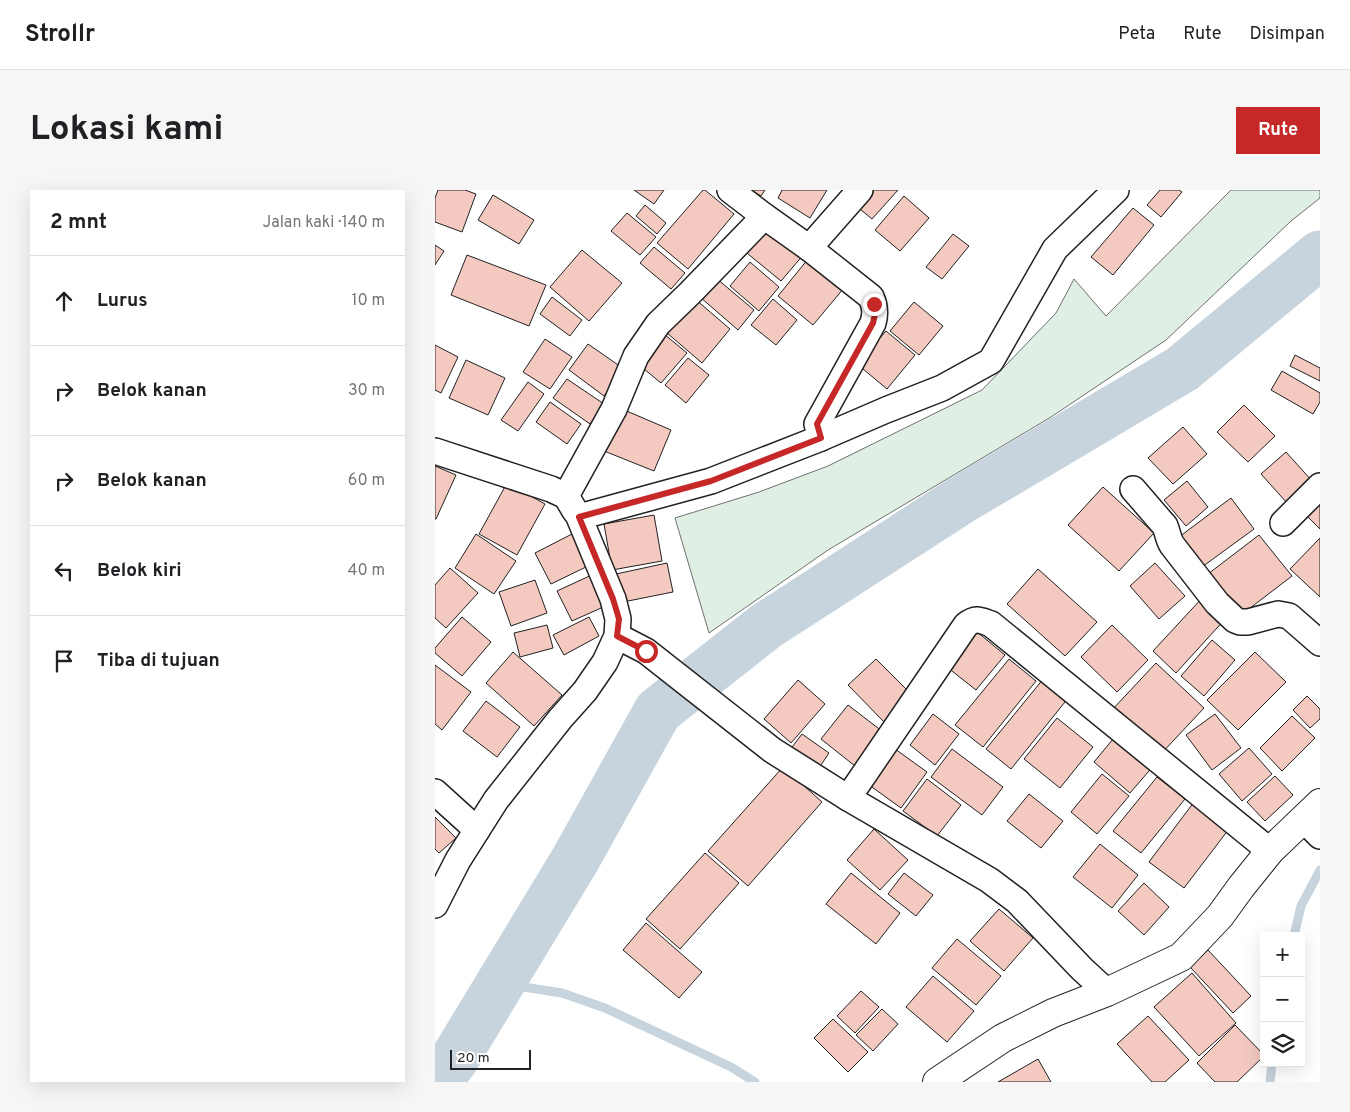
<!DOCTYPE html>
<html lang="id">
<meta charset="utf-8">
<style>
:root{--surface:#fff;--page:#f6f6f6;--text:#202124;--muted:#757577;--line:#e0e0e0;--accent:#c62828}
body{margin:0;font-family:Overpass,sans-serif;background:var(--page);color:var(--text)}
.controls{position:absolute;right:15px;bottom:15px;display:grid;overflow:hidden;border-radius:0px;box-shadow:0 5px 20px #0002}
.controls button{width:45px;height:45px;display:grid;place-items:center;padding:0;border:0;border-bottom:1px solid var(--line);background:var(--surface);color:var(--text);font:25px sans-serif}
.scale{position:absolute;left:15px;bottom:12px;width:81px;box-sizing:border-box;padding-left:5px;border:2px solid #222;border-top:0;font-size:14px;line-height:18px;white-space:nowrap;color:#222;-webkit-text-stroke:4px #fff;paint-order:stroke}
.stop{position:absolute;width:15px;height:15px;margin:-11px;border:4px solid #c62828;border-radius:50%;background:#fff}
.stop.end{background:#c62828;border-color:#fff;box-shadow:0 1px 5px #0008}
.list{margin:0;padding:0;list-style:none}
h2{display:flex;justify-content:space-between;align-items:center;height:65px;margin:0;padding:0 20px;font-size:21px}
h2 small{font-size:16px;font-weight:400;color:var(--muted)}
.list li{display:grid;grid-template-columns:32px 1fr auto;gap:15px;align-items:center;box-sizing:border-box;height:90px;padding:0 20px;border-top:1px solid var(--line)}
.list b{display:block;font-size:19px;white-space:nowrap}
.list em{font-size:16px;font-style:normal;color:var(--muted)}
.icon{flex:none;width:28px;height:28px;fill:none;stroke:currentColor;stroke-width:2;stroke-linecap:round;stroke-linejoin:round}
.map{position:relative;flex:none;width:885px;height:892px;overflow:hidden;border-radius:0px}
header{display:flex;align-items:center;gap:30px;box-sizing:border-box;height:70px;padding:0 25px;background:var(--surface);border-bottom:1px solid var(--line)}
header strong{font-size:24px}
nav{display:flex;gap:28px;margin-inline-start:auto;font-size:18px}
.intro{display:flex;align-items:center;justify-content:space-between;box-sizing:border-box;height:120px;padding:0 30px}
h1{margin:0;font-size:35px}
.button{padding:12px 22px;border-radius:0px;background:var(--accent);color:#fff;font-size:18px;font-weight:700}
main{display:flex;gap:30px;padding:0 30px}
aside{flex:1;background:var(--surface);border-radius:0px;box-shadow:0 5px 20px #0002}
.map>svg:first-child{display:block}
.green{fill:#e0efe3;stroke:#6f6f6f}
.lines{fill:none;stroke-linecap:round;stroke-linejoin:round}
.stream{stroke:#c7d3dd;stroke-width:9}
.river{stroke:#c7d3dd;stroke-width:49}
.building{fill:#f3c9c0;stroke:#222}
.street-casing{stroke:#222;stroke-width:28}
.secondary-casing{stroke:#222;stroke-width:30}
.street{stroke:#fff;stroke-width:25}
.secondary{stroke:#fff;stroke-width:28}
.route{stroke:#c62828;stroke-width:6}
</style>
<header>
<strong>Strollr</strong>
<nav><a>Peta</a><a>Rute</a><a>Disimpan</a></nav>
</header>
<div class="intro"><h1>Lokasi kami</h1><a class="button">Rute</a></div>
<main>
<aside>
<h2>2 mnt<small>Jalan kaki · 140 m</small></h2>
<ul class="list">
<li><svg class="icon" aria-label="ahead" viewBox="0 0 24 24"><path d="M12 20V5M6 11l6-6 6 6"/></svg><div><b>Lurus</b></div><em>10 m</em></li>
<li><svg class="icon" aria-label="right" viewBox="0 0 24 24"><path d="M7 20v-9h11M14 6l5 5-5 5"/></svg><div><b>Belok kanan</b></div><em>30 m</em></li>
<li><svg class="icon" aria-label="right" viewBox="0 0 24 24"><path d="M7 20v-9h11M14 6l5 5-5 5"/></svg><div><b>Belok kanan</b></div><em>60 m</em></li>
<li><svg class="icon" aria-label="left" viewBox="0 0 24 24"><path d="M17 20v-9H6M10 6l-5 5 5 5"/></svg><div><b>Belok kiri</b></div><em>40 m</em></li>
<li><svg class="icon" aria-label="arrive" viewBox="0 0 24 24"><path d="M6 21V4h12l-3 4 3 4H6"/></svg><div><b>Tiba di tujuan</b></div></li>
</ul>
</aside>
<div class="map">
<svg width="885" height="892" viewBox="0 0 885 892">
<rect width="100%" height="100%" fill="#fff"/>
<polygon class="green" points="796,0 885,0 885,8 856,31 731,150 616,227 393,360 274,443 240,328 324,302 393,276 547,200 621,123 639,89 671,126"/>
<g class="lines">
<g class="stream">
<polyline points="859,746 866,716 885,680"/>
<polyline points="64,795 82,796 127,803 170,818 296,877 320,892"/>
<polyline points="835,892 837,873"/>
</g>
<polyline class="river" points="2,892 20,868 140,670 223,521 331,436 526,310 747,179 885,65"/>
</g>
<g class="building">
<polygon points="3,0 30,0 41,4 27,42 0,32 0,8"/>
<polygon points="199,0 229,0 219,14"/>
<polygon points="268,0 270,0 299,24 253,79 222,53"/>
<polygon points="316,0 330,0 326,6"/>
<polygon points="347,0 392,0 375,28 343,8"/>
<polygon points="434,0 463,0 437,29 420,15"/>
<polygon points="725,0 744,0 747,2 726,27 712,15"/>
<polygon points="58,5 99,30 84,54 43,30"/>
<polygon points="469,6 494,28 465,61 440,40"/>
<polygon points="210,15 231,33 222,44 201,26"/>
<polygon points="698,18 719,35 678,85 656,67"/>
<polygon points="192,23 221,47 205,65 176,41"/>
<polygon points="330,31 369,64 346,91 307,59"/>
<polygon points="518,44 534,56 507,89 491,77"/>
<polygon points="0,55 9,61 0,75"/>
<polygon points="219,57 250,83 236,99 205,73"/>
<polygon points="147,60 187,93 154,131 115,97"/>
<polygon points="32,65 111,95 94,136 16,105"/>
<polygon points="373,69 409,98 378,135 343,106"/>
<polygon points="315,72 344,97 324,121 295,96"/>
<polygon points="281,88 319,120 303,140 265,107"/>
<polygon points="117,107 147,130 135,146 105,124"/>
<polygon points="260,109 295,139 267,173 232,143"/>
<polygon points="338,109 362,130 341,155 316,135"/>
<polygon points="479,112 508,136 484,165 455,141"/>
<polygon points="451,141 480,165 452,199 422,174"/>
<polygon points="229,144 252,163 226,193 203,174"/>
<polygon points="110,149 137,167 115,199 88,182"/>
<polygon points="153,154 189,179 169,206 134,180"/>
<polygon points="0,155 23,167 6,203 0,200"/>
<polygon points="860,165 885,178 885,191 855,176"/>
<polygon points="253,168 274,185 251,213 230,195"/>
<polygon points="31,170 70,188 53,225 14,208"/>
<polygon points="847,181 885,203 885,212 878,224 836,200"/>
<polygon points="132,189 169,214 155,234 118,208"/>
<polygon points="93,192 109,204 83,241 66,230"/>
<polygon points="115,212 146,234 132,254 101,232"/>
<polygon points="809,215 840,246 813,272 782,242"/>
<polygon points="187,219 236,240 219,281 169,261"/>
<polygon points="748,237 772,264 738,294 713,268"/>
<polygon points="851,262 878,292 853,314 826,284"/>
<polygon points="0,276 21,285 1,329 0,329"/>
<polygon points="752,291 773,317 751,336 729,310"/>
<polygon points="72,293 110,314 82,365 44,344"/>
<polygon points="668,297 719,343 684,381 633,335"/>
<polygon points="885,307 885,339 869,323"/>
<polygon points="796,308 819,339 767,377 744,347"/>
<polygon points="219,325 227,371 177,380 169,334"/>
<polygon points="41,344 81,371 59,404 20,378"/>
<polygon points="137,344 153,376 116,394 100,363"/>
<polygon points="824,345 857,386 806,425 773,384"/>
<polygon points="885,348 885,407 855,379"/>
<polygon points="232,373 238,402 188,412 181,384"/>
<polygon points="720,373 750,406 724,429 695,396"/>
<polygon points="15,378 43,403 11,438 0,428 0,395"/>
<polygon points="603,379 662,432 630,466 572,414"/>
<polygon points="161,383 175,414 137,431 122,401"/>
<polygon points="100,390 112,423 76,436 64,402"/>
<polygon points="769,406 792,427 741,483 718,461"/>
<polygon points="27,427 56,452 27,486 0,463 0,458"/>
<polygon points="154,427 164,446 129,465 118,445"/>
<polygon points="112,435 118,458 85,467 79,443"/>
<polygon points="677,435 713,470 682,502 646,467"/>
<polygon points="541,441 570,465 541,500 512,477"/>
<polygon points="777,450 800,470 769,506 746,486"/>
<polygon points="78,462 127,505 99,536 51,493"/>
<polygon points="820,462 851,492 803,540 772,510"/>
<polygon points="441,469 479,507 451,534 413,495"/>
<polygon points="574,469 601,491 548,557 520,535"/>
<polygon points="721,473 769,518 724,566 676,521"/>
<polygon points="0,475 36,502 7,540 0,534"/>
<polygon points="609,488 634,507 576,579 551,559"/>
<polygon points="363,490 390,514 356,553 329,529"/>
<polygon points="872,506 885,519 885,529 875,538 858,520"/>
<polygon points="51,511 85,537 62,567 28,541"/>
<polygon points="413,515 452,545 425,580 386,549"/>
<polygon points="498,524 524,544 500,575 475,555"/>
<polygon points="780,524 806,558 777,580 751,545"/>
<polygon points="857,526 880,548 847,581 825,558"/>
<polygon points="622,528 658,557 625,598 589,569"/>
<polygon points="683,543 720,574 695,603 659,572"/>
<polygon points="367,544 394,563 382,581 354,561"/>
<polygon points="456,556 492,582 466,618 430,592"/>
<polygon points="814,558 837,584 807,611 784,584"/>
<polygon points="517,559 568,597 547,625 496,587"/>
<polygon points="348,577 387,612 313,696 273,661"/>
<polygon points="667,584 694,606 662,644 636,622"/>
<polygon points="840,586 858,605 830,631 812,612"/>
<polygon points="722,587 750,609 706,663 678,641"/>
<polygon points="492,589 526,615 502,646 468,621"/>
<polygon points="594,604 628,631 606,658 572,631"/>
<polygon points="762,608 797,635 749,698 714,672"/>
<polygon points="0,627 21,648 4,663 0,659"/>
<polygon points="439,639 473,670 445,700 412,670"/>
<polygon points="665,654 703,685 677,718 638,687"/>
<polygon points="270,663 304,693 245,759 211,729"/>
<polygon points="416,683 465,723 441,754 391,714"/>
<polygon points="469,683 498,705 481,726 453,704"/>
<polygon points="709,693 734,717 709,745 683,721"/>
<polygon points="564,719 598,748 569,781 535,751"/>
<polygon points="211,733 267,782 244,808 188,760"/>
<polygon points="522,749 566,786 541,815 497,778"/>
<polygon points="773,760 816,806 798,823 755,777"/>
<polygon points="757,783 801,833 764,866 719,817"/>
<polygon points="498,786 539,821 512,852 471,817"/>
<polygon points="426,801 444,817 420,843 402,826"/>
<polygon points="447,819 463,834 438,861 421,845"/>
<polygon points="713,826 754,870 730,892 717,892 682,854"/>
<polygon points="398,829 433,862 413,882 379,848"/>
<polygon points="800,835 829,865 829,866 802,892 780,892 762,873"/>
<polygon points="603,869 616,892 563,892"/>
</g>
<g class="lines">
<g class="street-casing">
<g id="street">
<polyline points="329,26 374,58"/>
<path d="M386 248 382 234 438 133C441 123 440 116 436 107L374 58 425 0"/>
<polyline points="0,261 116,299 131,306 140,321"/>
<path d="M698 299 730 336C733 343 733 349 737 355L782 413 800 430 805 432H813L843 424 854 426 885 453"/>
<polyline points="131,306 179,219 201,166 223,134 255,103 319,37 329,26 295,0"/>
<polyline points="848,333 885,296"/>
<polyline points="182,446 211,461 337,560 413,608 554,690 582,711 647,779 672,802"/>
<polyline points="0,602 42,640"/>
<path d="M413 608 531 435C541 427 545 430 556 434L835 661"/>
<polyline points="868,629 885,646"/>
<polyline points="0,715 23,670 61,610 125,529 150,501 170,472 182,446 183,429 178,409 144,327 276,291 386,248 451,220 507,198 556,171 620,59 681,0"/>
</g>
</g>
<g class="secondary-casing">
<polyline id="secondary" points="502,892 568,848 618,823 672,802 746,767 785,726 806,697 835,661 885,613"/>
</g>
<use href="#street" class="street"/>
<use href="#secondary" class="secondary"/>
</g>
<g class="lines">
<polyline class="route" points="211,461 182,446 184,429 178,409 144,327 276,291 386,248 382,234 438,133 440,124 439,114"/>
</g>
</svg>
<div class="controls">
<button>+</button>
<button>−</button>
<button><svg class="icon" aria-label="layers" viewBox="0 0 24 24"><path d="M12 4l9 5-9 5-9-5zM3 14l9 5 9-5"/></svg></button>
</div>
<div class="scale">20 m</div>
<div class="stop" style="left:211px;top:461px"></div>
<div class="stop end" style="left:439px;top:114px"></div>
</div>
</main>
